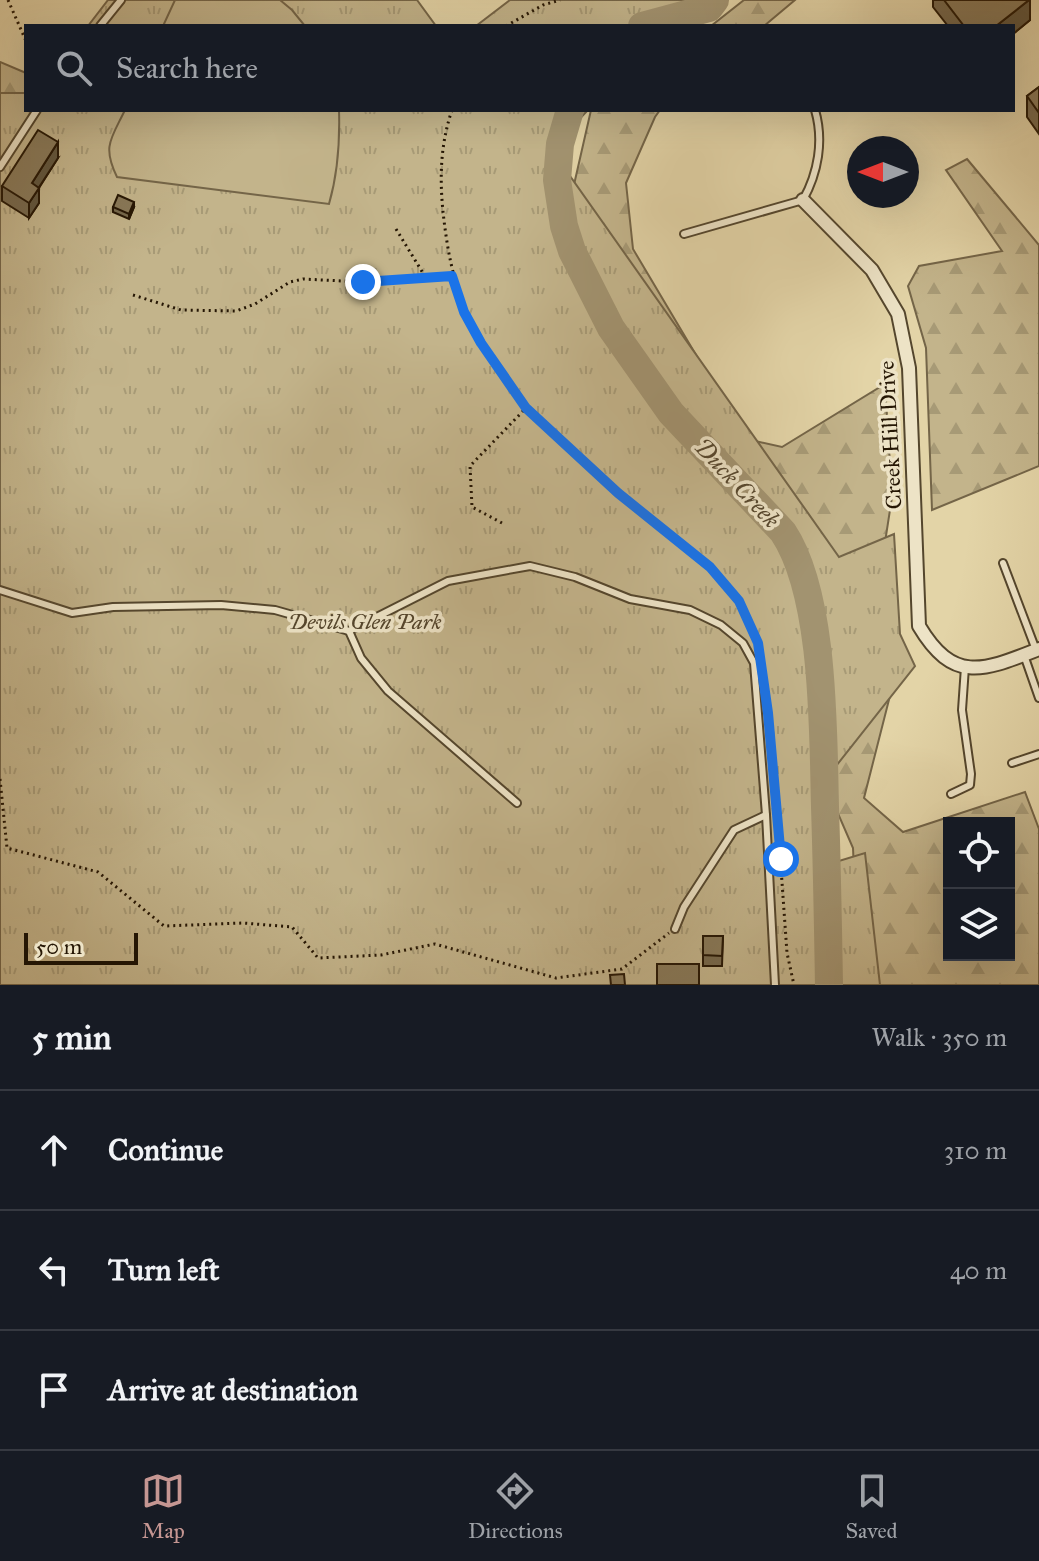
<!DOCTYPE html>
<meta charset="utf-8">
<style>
:root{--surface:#171b24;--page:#242831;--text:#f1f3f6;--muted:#9ea1a6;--line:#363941;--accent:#c59692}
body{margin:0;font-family:"IM FELL Great Primer",serif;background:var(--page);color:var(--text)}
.controls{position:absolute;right:24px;bottom:24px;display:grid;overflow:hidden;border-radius:0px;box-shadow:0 8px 32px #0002}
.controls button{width:72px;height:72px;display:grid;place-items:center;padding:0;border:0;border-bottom:2px solid var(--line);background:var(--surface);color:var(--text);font:40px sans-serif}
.compass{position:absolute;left:847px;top:136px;width:72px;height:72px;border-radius:50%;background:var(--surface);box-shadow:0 8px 32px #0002;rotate:270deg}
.scale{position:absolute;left:24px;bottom:20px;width:114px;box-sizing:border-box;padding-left:8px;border:4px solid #251604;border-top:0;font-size:22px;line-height:28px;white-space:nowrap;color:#251604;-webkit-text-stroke:6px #ede3c6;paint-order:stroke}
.stop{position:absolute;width:24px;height:24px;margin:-18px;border:6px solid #1a73e8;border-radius:50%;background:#fff}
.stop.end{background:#1a73e8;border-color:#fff;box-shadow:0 2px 8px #0008}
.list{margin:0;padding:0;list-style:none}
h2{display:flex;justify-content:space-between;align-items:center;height:104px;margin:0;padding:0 32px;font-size:34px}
h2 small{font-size:26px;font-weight:400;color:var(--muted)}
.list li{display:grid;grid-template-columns:52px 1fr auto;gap:24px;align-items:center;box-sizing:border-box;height:120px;padding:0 32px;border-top:2px solid var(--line)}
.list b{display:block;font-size:30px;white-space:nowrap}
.list em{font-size:26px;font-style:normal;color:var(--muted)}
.icon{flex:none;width:44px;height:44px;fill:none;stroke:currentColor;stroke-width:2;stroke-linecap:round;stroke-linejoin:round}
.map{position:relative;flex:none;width:1039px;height:985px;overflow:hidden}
.search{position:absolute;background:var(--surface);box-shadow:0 8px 32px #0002;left:24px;right:24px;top:24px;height:88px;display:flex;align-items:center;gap:20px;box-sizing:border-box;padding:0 28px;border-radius:0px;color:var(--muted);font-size:30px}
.sheet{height:464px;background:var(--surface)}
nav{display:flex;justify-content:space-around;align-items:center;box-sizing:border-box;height:112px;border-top:2px solid var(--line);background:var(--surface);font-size:22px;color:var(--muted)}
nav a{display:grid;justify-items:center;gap:4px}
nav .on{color:var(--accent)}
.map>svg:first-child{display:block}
.forest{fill:url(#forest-firs);stroke:#746548;stroke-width:2;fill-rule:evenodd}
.park{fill:url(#park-tufts);stroke:#746548;stroke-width:2}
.pitch{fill:#c3b48b;stroke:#746548;stroke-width:2}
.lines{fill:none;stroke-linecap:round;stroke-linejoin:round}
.river{stroke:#a29370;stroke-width:28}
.lane-casing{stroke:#54462d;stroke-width:10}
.street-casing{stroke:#54462d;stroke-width:16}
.path{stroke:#251604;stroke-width:3;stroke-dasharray:2 4;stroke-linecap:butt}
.lane{stroke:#ede3c6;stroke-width:6}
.street{stroke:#ede3c6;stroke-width:12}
.wall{fill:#75684d;stroke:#251604;stroke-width:2}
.shaded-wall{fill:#5f553e;stroke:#251604;stroke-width:2}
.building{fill:#887959;stroke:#251604;stroke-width:2}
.route{stroke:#1a73e8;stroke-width:10}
.labels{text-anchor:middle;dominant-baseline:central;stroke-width:7;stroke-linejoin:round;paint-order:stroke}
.street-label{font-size:22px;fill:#251604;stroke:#ede3c6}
.park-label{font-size:22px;font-style:italic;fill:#54452c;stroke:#ede3c6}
.water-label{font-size:24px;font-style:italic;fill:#57482f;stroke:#ede3c6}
</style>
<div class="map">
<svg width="1039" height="985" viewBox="0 0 1039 985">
<defs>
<pattern id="forest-firs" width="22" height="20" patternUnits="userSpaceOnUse" patternTransform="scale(2)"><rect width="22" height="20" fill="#c3b48b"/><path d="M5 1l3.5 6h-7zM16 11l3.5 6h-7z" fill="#a79a76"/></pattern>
<pattern id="park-tufts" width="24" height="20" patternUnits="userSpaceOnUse" patternTransform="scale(2)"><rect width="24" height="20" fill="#c3b48b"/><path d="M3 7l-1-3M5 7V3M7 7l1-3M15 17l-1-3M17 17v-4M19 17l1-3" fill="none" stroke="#a79a76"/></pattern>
</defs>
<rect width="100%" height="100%" fill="#e3d4a7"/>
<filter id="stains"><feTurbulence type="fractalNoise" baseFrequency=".0025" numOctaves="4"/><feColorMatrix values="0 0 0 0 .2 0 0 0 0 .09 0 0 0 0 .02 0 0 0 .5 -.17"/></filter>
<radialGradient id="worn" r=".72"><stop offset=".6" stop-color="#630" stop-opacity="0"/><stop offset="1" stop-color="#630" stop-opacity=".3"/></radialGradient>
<g class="forest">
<polygon points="744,0 795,0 764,26 711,26"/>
<polygon points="0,62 26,73 26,99 0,105"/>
<path d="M591 110H660L655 117 626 183 633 249 746 439 782 447 885 384 892 497 877 594 894 680 864 798 903 832 1025 792 1039 829V985H859L853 848 836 809 832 742 571 198ZM949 823H1009V955H949Z"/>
<polygon points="967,159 1039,245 1039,466 932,510 926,348 908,286 919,266 1002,251 946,170"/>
</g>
<g class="park">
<polygon points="108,0 417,0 436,26 88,26"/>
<polygon points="510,0 695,0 669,26 476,26"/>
<polygon points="0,93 26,93 26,110 588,110 551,149 839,557 894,534 900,634 915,666 825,780 839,861 865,853 880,985 0,985"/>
</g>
<g class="pitch">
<polygon points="175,0 280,0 292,10 305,26 163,26"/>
<path d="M125 110H339C340 143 338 173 329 204L117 177C102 146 111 139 125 110Z"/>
</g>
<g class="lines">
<g class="river">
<polyline points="642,26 709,8 715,0"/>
<path d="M570 110 560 144 557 180 564 226 572 251 611 328 671 413 783 532C825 595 823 732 825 807 827 867 828 926 829 985"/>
</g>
<g class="lane-casing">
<g id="lane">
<polyline points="100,26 121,0"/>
<polyline points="0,167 37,110"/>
<path d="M684 234 803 200C818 173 824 141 815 110"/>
<polyline points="1003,563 1036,650"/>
<polyline points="0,590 72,613 113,607 221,605 275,610 349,631 448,581 530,566 575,577 630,599 690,610 721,625 743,643 754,663 766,815 775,985"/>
<polyline points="349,631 361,658 388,691 517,803"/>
<polyline points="1024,655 1039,698"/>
<polyline points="1012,763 1039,754"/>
<polyline points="951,794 970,785 971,774 962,710 965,667"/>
<polyline points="675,929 684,907 734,830 766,815"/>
</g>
</g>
<g class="street-casing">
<path id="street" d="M803 200 872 270 898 314 909 368 919 626C954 685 985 670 1039 649"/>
</g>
<g class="path">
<polyline points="8,0 26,41"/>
<polyline points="506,26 543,5 560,0"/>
<path d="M452 110C437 154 440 197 447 242 466 367 553 440 646 516 690 551 747 588 759 647"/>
<polyline points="396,229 426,278"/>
<polyline points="133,295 181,310 236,311 255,304 290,282 303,279 363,282 452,276"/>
<polyline points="502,523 472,507 470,466 526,408"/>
<polyline points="0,779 7,848 98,872 164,926 243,923 292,927 318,958 381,955 435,944 556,978 622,969 669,933"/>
<polyline points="780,854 787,953 794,985"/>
</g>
<use href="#lane" class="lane"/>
<use href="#street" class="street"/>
</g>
<g class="wall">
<polygon points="933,0 1030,0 1030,20 1013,34 1013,26 948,26 933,7"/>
<polygon points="1039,87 1039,134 1027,117 1027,96"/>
<polygon points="58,158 39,188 39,203 29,218 2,201 2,186"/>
<polygon points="113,207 134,207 129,219 113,212"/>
<polygon points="703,936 723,936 722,966 703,966"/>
</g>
<g class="shaded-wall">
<polygon points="1029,0 1030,0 1030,20 1013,34 1013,26 996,26"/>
<polygon points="58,142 58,158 32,198 32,183"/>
<polygon points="39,188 39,203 29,218 29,203"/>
<polygon points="134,202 134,207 129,219 129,214"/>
</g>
<g class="building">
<polygon points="944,0 1029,0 996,26 964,26"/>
<polygon points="1039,87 1039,113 1027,96"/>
<polygon points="38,130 58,142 32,183 39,188 29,203 2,186"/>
<polygon points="118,195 134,202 129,214 113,207"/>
<polygon points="703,936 723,936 722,956 703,955"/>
<rect x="657" y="964" width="42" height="21"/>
<polygon points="624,974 625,985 611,985 610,975"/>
</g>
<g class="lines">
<polyline class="route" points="363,282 452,276 464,312 481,343 526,408 618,493 710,567 739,601 758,643 768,713 781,859"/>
</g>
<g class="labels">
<g class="street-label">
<text transform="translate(890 435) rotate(-93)">Creek Hill Drive</text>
</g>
<g class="park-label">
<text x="365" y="621">Devils Glen Park</text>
</g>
<g class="water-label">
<text transform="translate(737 483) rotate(47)">Duck Creek</text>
</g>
</g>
<rect width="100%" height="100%" filter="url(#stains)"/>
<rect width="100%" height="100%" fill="url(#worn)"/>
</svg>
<div class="controls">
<button><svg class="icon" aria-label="locate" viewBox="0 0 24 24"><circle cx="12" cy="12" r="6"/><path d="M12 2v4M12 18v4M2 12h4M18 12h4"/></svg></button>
<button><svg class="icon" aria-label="layers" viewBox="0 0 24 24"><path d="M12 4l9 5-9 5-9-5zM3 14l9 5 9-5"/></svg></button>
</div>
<svg class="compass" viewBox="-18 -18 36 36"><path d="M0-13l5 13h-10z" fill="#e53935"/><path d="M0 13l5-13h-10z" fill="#9ea1a6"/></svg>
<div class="scale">50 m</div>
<div class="stop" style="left:781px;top:859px"></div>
<div class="stop end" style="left:363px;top:282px"></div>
<div class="search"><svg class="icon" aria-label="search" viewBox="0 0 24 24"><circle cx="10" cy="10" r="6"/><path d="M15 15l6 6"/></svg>Search here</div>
</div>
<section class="sheet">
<h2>5 min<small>Walk · 350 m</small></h2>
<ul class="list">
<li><svg class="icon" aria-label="ahead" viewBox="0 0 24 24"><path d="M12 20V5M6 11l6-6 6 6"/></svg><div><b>Continue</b></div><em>310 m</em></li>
<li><svg class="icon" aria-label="left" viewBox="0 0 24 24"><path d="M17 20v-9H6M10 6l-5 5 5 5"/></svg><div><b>Turn left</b></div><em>40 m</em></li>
<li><svg class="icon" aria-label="arrive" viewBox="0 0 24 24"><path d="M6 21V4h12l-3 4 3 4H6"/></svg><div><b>Arrive at destination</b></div></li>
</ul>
</section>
<nav>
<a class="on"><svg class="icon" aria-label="map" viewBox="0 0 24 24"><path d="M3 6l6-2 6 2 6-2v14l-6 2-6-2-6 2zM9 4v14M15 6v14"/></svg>Map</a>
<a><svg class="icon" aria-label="directions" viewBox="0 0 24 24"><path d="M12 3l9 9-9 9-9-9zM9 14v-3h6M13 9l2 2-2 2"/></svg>Directions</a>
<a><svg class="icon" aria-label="saved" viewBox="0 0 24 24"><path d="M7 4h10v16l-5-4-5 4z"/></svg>Saved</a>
</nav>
